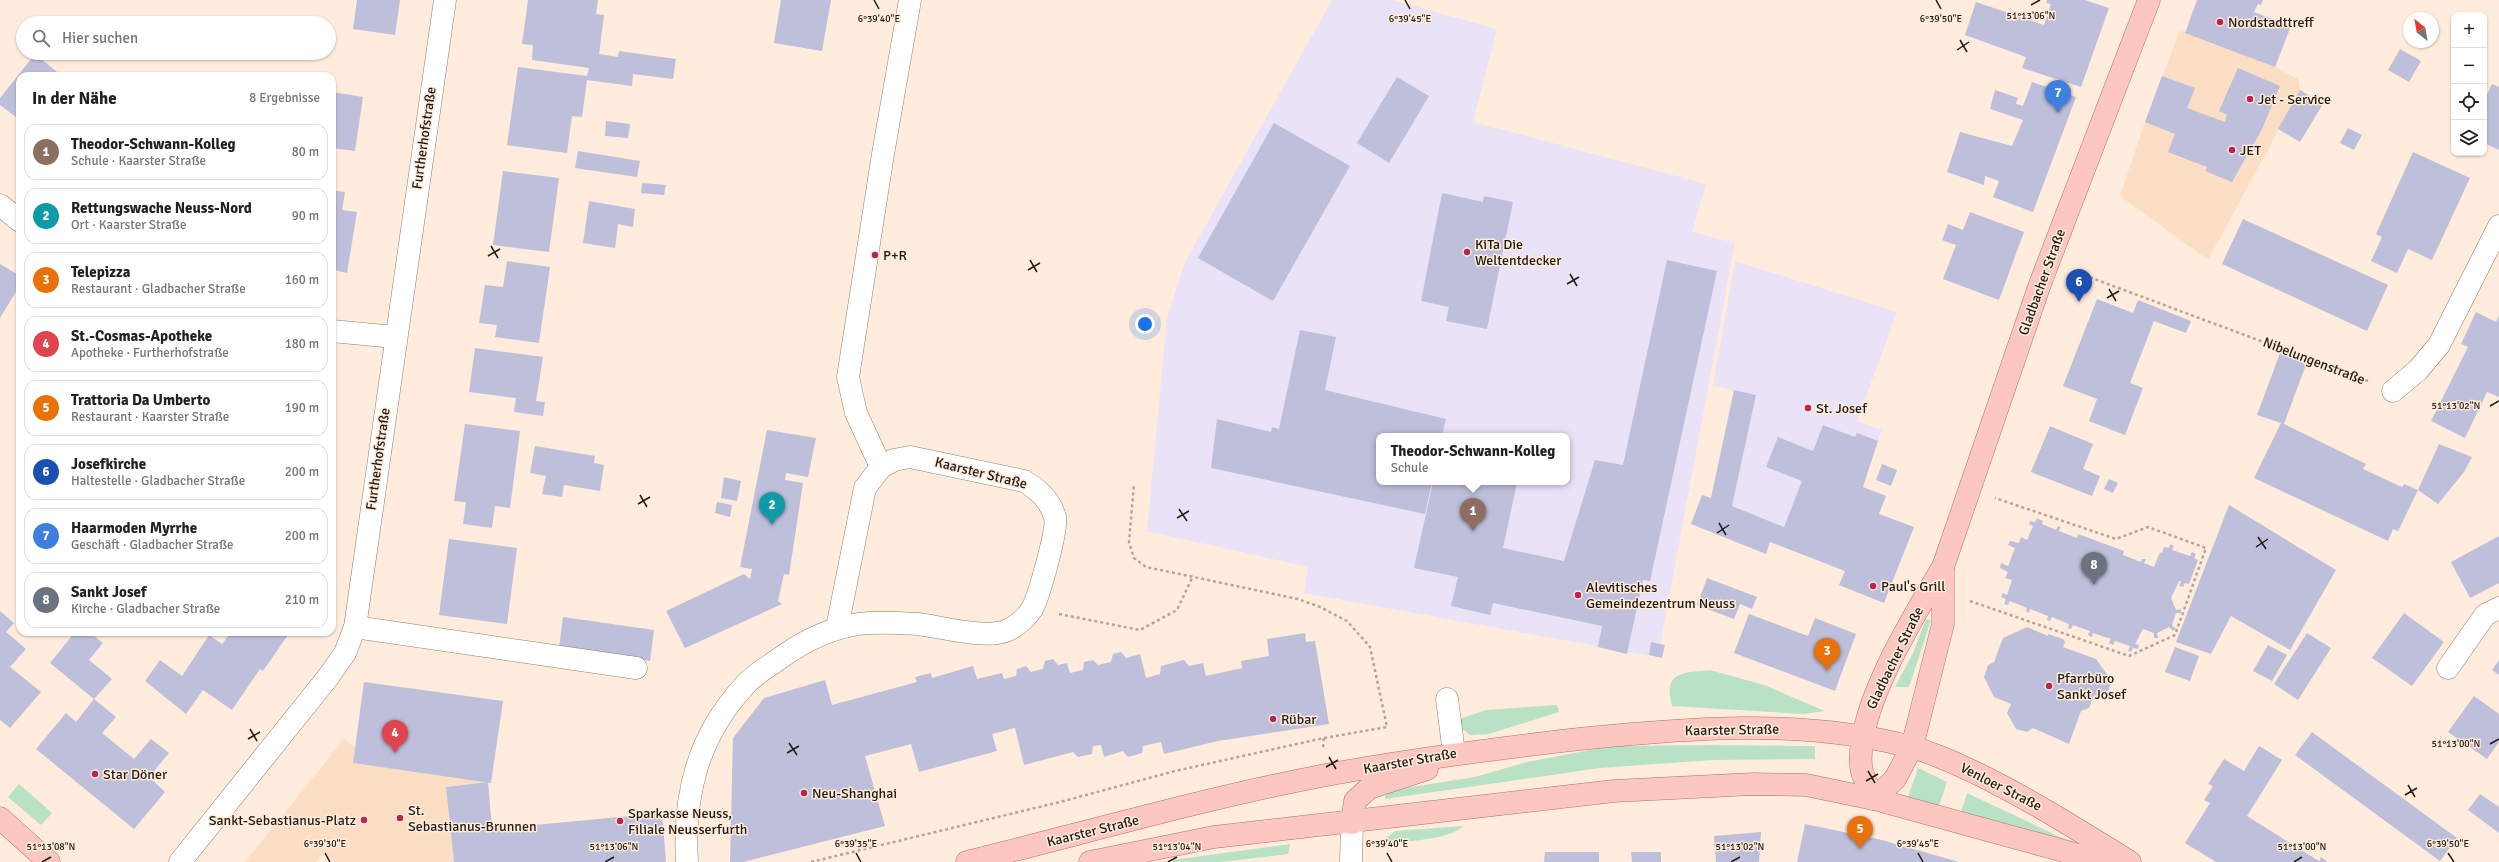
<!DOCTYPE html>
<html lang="de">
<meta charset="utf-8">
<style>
:root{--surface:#fff;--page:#f6f6f6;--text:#202124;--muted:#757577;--line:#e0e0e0;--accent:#b45309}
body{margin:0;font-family:Signika,sans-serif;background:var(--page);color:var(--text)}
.controls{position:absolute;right:12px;top:12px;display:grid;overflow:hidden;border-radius:8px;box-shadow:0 1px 3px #0004}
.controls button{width:36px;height:36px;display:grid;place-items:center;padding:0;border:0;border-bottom:1px solid var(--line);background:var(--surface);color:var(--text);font:20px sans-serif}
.compass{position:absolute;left:2403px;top:12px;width:36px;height:36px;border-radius:50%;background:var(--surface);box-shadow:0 1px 3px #0004;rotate:329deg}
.you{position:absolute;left:1145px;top:324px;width:14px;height:14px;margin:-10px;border:3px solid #fff;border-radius:50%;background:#1a73e8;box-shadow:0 0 0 6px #1a73e833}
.badge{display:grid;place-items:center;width:26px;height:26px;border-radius:50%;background:var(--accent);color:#fff;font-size:13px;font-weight:700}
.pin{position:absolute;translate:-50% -33px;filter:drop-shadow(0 1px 2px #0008)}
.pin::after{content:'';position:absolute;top:21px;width:14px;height:12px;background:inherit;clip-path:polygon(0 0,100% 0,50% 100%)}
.popup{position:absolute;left:1376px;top:433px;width:194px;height:52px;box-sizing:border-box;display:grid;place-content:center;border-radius:8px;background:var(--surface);filter:drop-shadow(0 1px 3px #0005);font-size:13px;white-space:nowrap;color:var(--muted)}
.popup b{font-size:15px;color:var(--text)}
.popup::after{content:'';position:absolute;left:50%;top:100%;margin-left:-8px;border:8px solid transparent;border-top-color:var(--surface)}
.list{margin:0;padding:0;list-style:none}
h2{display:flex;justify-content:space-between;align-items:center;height:52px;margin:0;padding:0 16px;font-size:17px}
h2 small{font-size:13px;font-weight:400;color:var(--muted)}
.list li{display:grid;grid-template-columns:26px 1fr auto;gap:12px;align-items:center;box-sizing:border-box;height:56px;margin:0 8px 8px;padding:0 8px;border:1px solid var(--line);border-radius:12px}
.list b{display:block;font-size:15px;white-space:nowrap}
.list p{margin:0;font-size:13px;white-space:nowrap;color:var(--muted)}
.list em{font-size:13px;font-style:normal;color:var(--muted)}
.icon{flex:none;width:22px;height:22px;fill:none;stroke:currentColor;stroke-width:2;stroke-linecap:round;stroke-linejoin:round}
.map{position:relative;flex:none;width:2499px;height:862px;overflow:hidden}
.search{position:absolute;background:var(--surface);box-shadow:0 1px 3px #0004;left:16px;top:16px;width:320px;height:44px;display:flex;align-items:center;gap:10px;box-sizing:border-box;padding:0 14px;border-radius:22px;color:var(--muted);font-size:15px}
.panel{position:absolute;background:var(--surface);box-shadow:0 1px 3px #0004;left:16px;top:72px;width:320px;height:564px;border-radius:12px}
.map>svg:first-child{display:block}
.built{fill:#fbdec4}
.education{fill:#eae2f7;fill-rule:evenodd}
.green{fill:#b9e1c6}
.building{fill:#bebfda}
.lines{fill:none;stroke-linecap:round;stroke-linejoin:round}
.minor-casing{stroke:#917d6a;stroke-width:23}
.major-casing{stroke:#ad7168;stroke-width:23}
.path{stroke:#b4a598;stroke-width:2.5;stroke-dasharray:3 3;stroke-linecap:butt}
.minor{stroke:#fff;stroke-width:22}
.major{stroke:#fbc7c0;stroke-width:22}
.ticks{fill:none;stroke:#211912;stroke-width:1.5}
.poi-dot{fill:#b52655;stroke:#ffecdc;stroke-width:1.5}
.labels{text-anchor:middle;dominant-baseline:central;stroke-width:3;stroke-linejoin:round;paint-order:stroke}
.poi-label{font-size:14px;fill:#211912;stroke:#ffecdc;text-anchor:start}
.street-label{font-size:14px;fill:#211912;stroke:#ffecdc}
.ticks-label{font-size:10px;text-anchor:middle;fill:#211912;stroke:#ffecdc;stroke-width:3;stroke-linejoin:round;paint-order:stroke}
</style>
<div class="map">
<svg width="2499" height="862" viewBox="0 0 2499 862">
<rect width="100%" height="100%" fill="#ffecdc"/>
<g class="built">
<polygon points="2180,30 2275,67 2298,79 2300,90 2208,260 2120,196 2145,122"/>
<polygon points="344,739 355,747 353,763 488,782 446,787 454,862 335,862 323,853 316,862 245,862"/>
</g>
<g class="education">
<path d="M1332 0H1392L1497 29 1473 122 1706 184 1692 232 1735 243 1658 657 1304 593 1308 567 1147 531 1167 318 1185 262ZM1379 436H1567V482H1379Z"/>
<polygon points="1735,261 1897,312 1857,421 1882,430 1836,547 1732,506 1756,395 1713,386"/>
</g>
<g class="green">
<polygon points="1926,619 1931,620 1909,687 1895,687 1913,653"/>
<path d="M1710 670 1764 685 1825 711 1804 714 1672 706C1663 671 1682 673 1710 670Z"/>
<polygon points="1557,705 1559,712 1489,734 1470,735 1460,727 1459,719 1486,710"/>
<polygon points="1709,745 1815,746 1815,759 1713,760 1600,768 1385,799 1386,791 1475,777 1527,762 1611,746"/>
<polygon points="1918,768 1947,782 1939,806 1908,797"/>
<polygon points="19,784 52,813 41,825 8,797"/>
<polygon points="1967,793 2071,842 2050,841 1961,813"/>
<path d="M1463 826C1450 840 1407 841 1388 843L1383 841 1395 831Z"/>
<polygon points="1290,844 1288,854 1221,862 1173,862 1172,860"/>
</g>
<g class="building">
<polygon points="357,0 400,0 395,35 353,29"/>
<polygon points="528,0 598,0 596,14 604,15 599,54 618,57 619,51 676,59 673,79 633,74 632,86 587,80 582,117 572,116 567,153 507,145 518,67 587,76 589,68 532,60 533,45 522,44"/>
<polygon points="781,0 831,0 822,51 774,43"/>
<polygon points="2047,0 2085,0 2109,8 2081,87 2022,68 2026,57 1965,35 1976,2 2044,25 2051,4 2046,3"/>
<polygon points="2197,0 2263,0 2261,5 2258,4 2254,12 2291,26 2275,67 2185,33"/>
<polygon points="2400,49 2421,61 2409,82 2388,70"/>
<polygon points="35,54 62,76 20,76 20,120 0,105 0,98"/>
<polygon points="2238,68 2280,86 2262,129 2232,182 2205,171 2207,167 2168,152 2175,134 2145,122 2162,76 2195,88 2187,108 2225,122 2227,115 2219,111"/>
<polygon points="1397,77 1429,96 1389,163 1357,143"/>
<polygon points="2032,82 2076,97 2033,212 1993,197 1999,181 1985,176 1984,185 1947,172 1960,132 2012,146 2023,120 1990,109 1995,90 2018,98 2016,104 2023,106"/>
<polygon points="2492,84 2499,87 2499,150 2484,143 2484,101"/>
<polygon points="2300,90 2323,104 2300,142 2278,129"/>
<polygon points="332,92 363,97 355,151 332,148"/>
<polygon points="606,121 630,124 628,138 605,136"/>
<polygon points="1274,123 1350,166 1273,301 1198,258"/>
<polygon points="2348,128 2362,135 2354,150 2340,143"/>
<polygon points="578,151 640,161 637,177 575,168"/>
<polygon points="2413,152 2470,178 2432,260 2408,249 2397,273 2371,261 2382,237 2376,234"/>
<polygon points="503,171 559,178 549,252 493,245"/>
<polygon points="642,183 666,185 664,195 641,193"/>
<polygon points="332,190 345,192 342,210 357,212 347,273 334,270 333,277"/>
<polygon points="1442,193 1483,202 1484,196 1513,202 1487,329 1446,321 1449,307 1421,301"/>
<polygon points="589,201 635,209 633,227 618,224 615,248 583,243"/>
<polygon points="1970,212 2024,232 1999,300 1943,279 1956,245 1942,240 1948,224 1963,230"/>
<polygon points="2243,219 2388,285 2367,331 2222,264"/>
<polygon points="1667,260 1717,271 1650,581 1643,580 1627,654 1598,647 1602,626 1493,603 1490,615 1451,606 1458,577 1414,568 1433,482 1517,483 1503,548 1564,561 1595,460 1623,465"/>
<polygon points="507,261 550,267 539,343 495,337 497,325 479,323 485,285 503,287"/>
<polygon points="0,264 20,276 20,285 0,318"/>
<polygon points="2097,299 2133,313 2138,300 2191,321 2186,333 2154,321 2130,383 2143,388 2125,435 2089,421 2097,399 2063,386"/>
<polygon points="2476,312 2496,322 2499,316 2499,397 2487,392 2465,438 2431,421 2468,347 2461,344"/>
<polygon points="1300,330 1336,337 1325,390 1446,419 1442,436 1379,436 1379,482 1432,482 1425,514 1211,468 1217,419 1271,432 1272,427 1279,429"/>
<polygon points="475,348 543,357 536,401 545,402 543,416 514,412 516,398 469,392"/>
<polygon points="2280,353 2307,362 2284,424 2366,464 2363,469 2402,487 2404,484 2418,490 2398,531 2393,529 2388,541 2254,478 2281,423 2257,415"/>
<polygon points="1734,390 1756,395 1732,506 1784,527 1802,481 1766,467 1778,437 1813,451 1823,425 1855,437 1857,433 1878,441 1863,487 1886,496 1879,514 1914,527 1884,603 1839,585 1845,571 1770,542 1766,554 1691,524 1702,495 1711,498"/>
<polygon points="465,424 520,431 510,508 495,506 492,528 463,524 466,502 454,501"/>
<polygon points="2050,426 2093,444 2083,469 2100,476 2092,496 2031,472"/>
<polygon points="767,430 816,438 808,477 786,473 785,480 803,483 789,575 784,574 778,601 782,604 685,648 666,611 744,574 750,579 752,569 740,567"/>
<polygon points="2439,444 2472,457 2464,472 2438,504 2418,490"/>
<polygon points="535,446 595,456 594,463 604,465 600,491 564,485 562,497 542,494 546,476 530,473"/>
<polygon points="1882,464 1897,470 1891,486 1876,480"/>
<polygon points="724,477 741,481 737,501 721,498"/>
<polygon points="2109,479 2118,483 2113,493 2104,489"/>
<polygon points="717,502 732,505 730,517 715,513"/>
<polygon points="2229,505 2336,570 2290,650 2231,616 2211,654 2176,642"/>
<polygon points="2037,518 2043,521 2042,524 2056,530 2058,526 2061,527 2059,531 2077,538 2078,534 2124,551 2123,555 2141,562 2142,559 2146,559 2144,563 2154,567 2160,552 2162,553 2164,547 2169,548 2170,544 2174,546 2172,550 2190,556 2192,552 2196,554 2194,558 2198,560 2189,584 2185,583 2183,587 2179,586 2181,581 2179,581 2171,598 2176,610 2181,609 2181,613 2176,613 2172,625 2176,629 2173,631 2169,627 2157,633 2158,638 2154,638 2154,633 2143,629 2135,644 2139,645 2138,649 2133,648 2131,652 2128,651 2130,646 2115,641 2113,645 2109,643 2111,639 2093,633 2092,637 2088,635 2090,631 2073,625 2071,629 2068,628 2069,624 2052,617 2050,621 2047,620 2048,616 2030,609 2029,613 2026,611 2027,608 2010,601 2008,605 2004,604 2006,599 2001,597 2003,593 2007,595 2012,580 2005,578 2008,572 2000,568 2001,563 2008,566 2015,548 2008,545 2010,541 2019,543 2021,537 2027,540 2033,526 2029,524 2030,521 2035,522"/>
<polygon points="2499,536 2499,583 2470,598 2451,562"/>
<polygon points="449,539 517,548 507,624 439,615"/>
<polygon points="1707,578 1757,597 1752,609 1740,604 1734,619 1697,605"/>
<polygon points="0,611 14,623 6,632 26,649 10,667 41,692 10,728 0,720"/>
<polygon points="2404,613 2444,642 2412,686 2372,658"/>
<polygon points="1749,614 1808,636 1815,618 1856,634 1835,691 1734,653"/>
<polygon points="563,617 654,630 650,661 559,648"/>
<polygon points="2027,627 2048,636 2048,634 2063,639 2065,642 2063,647 2096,659 2112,681 2108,691 2099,696 2094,695 2089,708 2081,711 2069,744 2033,728 2027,732 2016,729 2007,713 2011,704 1994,697 1984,677 1988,665 1994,662 2003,638"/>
<polygon points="75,632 89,632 103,643 89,660 112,679 94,699 50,663"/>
<polygon points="231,632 290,632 263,671 260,669 232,710 203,690 186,714 145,681 160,660 182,676 209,635 222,644"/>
<polygon points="1305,633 1306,642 1315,641 1329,724 1218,741 1164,754 1161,742 1143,746 1142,753 1128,757 1123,751 1104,757 1101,745 1093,746 1092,754 1078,757 1073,752 1069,753 1024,765 1015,728 992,734 997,751 919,772 911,744 904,746 865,756 885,826 743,862 730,862 733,738 764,698 825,680 832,705 917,682 915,677 931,673 932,678 973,666 977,679 1002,673 1004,679 1016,676 1017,669 1026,666 1031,672 1043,669 1045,661 1053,659 1058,665 1067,663 1070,673 1083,670 1084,662 1093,660 1098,665 1111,662 1113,654 1121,652 1126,658 1140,654 1146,678 1160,674 1161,666 1184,660 1189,666 1203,663 1206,676 1242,668 1241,661 1269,656 1267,639"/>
<polygon points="2307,633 2331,648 2298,700 2274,684"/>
<polygon points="1651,642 1665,645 1662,658 1649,655"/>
<polygon points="2268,645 2287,655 2272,681 2253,671"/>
<polygon points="2175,647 2199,656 2190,681 2165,672"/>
<polygon points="2499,660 2499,675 2492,670"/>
<polygon points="364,682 503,701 491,783 353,763"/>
<polygon points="2474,696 2499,714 2499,742 2487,759 2448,732"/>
<polygon points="94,699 116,717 102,733 134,759 151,739 169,753 149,777 165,792 134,829 36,749 66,713 76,722"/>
<polygon points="2312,732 2457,838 2440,861 2295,755"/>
<polygon points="2259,746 2282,760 2247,816 2319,861 2321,857 2328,862 2216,862 2185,843 2210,803 2204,800 2213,786 2208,784 2224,759 2244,771"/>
<polygon points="488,782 492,829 662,813 666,862 454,862 446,787"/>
<polygon points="2480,794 2499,807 2499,833 2468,810"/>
<polygon points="1805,824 1882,840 1959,862 1797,862"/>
<polygon points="1761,832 1759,862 1716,862 1714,836"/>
<polygon points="1545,852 1599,852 1599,862 1544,862"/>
<polygon points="1631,852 1661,852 1661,862 1632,862"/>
</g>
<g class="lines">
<g class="minor-casing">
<g id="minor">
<polyline points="0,205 20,221"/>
<polyline points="332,331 395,337"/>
<polyline points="2393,391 2418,370 2439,345 2499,226"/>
<polyline points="881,467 856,413 848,377 883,154 910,0"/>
<polyline points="355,627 636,668"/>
<polyline points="2448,668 2485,615 2499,608"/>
<polyline points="1447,699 1454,753"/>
<polyline points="180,862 329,676 345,653 355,627 445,0"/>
<path d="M687 862C683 794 698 736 745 685 754 675 766 668 776 661 803 641 835 625 869 623 884 622 902 623 918 624 942 627 987 640 1008 630 1017 626 1027 617 1032 609 1039 596 1058 529 1055 517 1050 500 1039 490 1024 481L910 457 894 460 881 467 865 488 837 628"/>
<polyline points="1351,862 1352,823"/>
</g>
</g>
<g class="major-casing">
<g id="major">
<path d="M1874 799C1870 789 1861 775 1861 765 1856 709 1914 615 1943 567L2040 284 2149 0"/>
<polyline points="1874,799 1895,779 1912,747 1943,624 1943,567"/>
<polyline points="0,818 49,862"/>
<polyline points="1352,823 1355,801 1369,788 1427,769"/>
<path d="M967 862C1085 833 1202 799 1321 776 1406 760 1492 749 1579 739 1687 728 1804 718 1911 747 1934 753 1957 764 1978 774 2031 800 2080 831 2130 862"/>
<polyline points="1090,862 1214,837 1614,791 1753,784 1806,785 1874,799 2104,862"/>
</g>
</g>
<g class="path">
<polyline points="2073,271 2368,381"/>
<polyline points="1970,601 2129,656 2175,635 2206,548 2148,527 2116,539 1995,498"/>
<polyline points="1059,614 1140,630 1177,610 1193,576"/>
<polyline points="1323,747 1324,738"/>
<polyline points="811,862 1060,802 1175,771 1324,738 1387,727 1370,647 1347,621 1320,607 1298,599 1146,567 1134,558 1129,542 1134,484"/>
</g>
<use href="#minor" class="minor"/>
<use href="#major" class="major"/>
</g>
<path class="ticks" d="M874 0 879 9M1405 0 1410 9M1936 0 1941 9M2031 5 2040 0M1960 40 1967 52M1957 50 1969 42M491 246 498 258M488 256 500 249M1030 260 1037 272M1028 270 1040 263M1570 274 1577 286M1567 284 1579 277M2109 289 2116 301M2107 298 2119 291M2490 406 2499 401M640 495 647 507M638 504 650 497M1179 509 1187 521M1177 518 1189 511M1719 523 1726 535M1717 533 1729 525M2258 537 2266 549M2256 547 2268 539M250 729 257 741M248 739 260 732M789 743 797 755M2490 744 2499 739M787 753 799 746M1329 757 1336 769M1326 767 1338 760M1868 771 1875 783M1866 781 1878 774M2408 785 2415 797M2405 795 2417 788M325 853 330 862M856 853 861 862M1387 853 1392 862M1918 853 1923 862M2448 853 2454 862M42 862 51 857M605 862 614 857M1168 862 1177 857M1731 862 1740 857M2294 862 2302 857"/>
<g class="poi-dot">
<circle cx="2220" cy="22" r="4"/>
<circle cx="2250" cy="99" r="4"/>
<circle cx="2232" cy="150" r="4"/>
<circle cx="1467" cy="252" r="4"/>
<circle cx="875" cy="255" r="4"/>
<circle cx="1808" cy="408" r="4"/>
<circle cx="1873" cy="586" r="4"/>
<circle cx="1578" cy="595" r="4"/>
<circle cx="2049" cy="686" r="4"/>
<circle cx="1273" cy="719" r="4"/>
<circle cx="95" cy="774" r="4"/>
<circle cx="804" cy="793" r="4"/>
<circle cx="400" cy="818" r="4"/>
<circle cx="364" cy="820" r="4"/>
<circle cx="620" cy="821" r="4"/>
</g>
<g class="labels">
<g class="poi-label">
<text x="2228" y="22">Nordstadttreff</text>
<text x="2258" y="99">Jet - Service</text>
<text x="2240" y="150">JET</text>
<text x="1475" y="244">KiTa Die<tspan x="1475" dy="16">Weltentdecker</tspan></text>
<text x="883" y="255">P+R</text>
<text x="1816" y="408">St. Josef</text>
<text x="1881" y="586">Paul's Grill</text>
<text x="1586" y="587">Alevitisches<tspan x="1586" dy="16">Gemeindezentrum Neuss</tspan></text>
<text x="2057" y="678">Pfarrbüro<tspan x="2057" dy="16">Sankt Josef</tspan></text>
<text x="1281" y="719">Rübar</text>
<text x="103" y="774">Star Döner</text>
<text x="812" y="793">Neu-Shanghai</text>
<text x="408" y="810">St.<tspan x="408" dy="16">Sebastianus-Brunnen</tspan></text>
<text x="628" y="813">Sparkasse Neuss,<tspan x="628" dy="16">Filiale Neusserfurth</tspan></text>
<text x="356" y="820" text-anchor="end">Sankt-Sebastianus-Platz</text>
</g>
<g class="street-label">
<text transform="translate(424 138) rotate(-82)">Furtherhofstraße</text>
<text transform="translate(2042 282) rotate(-70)">Gladbacher Straße</text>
<text transform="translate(2314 361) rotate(21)">Nibelungenstraße</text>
<text transform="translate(378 459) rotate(-82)">Furtherhofstraße</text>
<text transform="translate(981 473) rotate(14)">Kaarster Straße</text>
<text transform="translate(1895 658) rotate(-64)">Gladbacher Straße</text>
<text transform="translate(1732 730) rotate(-1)">Kaarster Straße</text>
<text transform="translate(1410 761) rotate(-10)">Kaarster Straße</text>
<text transform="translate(2001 787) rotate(27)">Venloer Straße</text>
<text transform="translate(1093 831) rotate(-14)">Kaarster Straße</text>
</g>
</g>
<g class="ticks-label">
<text x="2031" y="19">51°13'06"N</text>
<text x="1410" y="22">6°39'45"E</text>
<text x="879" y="22">6°39'40"E</text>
<text x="1941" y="22">6°39'50"E</text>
<text x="2456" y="409">51°13'02"N</text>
<text x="2456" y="747">51°13'00"N</text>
<text x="325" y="847">6°39'30"E</text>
<text x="856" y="847">6°39'35"E</text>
<text x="1387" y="847">6°39'40"E</text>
<text x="1918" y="847">6°39'45"E</text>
<text x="2448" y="847">6°39'50"E</text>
<text x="51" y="850">51°13'08"N</text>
<text x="614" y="850">51°13'06"N</text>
<text x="1177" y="850">51°13'04"N</text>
<text x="1740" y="850">51°13'02"N</text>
<text x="2302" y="850">51°13'00"N</text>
</g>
</svg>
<div class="controls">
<button>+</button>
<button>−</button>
<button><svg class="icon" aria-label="locate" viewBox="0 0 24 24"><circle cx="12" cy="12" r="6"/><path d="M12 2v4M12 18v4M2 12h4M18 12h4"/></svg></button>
<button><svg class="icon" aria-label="layers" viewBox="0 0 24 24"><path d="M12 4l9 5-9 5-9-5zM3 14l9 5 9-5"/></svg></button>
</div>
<svg class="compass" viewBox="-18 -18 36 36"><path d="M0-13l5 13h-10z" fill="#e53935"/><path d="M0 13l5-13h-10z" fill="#757577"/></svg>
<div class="you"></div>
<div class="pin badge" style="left:1473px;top:531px;background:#8d6e63">1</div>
<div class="popup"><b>Theodor-Schwann-Kolleg</b>Schule</div>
<div class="pin badge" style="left:772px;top:525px;background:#0f9aa8">2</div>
<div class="pin badge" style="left:1827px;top:671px;background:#e8710a">3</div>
<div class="pin badge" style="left:395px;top:753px;background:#e0444e">4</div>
<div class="pin badge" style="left:1860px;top:849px;background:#e8710a">5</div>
<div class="pin badge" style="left:2079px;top:302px;background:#1a4fb4">6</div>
<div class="pin badge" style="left:2058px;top:113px;background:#3f7fe0">7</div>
<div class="pin badge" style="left:2094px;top:585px;background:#6b7280">8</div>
<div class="search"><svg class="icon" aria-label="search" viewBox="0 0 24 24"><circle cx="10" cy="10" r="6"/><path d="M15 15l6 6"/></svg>Hier suchen</div>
<section class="panel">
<h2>In der Nähe<small>8 Ergebnisse</small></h2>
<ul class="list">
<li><span class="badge" style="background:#8d6e63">1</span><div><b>Theodor-Schwann-Kolleg</b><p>Schule · Kaarster Straße</p></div><em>80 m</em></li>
<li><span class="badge" style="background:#0f9aa8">2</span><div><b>Rettungswache Neuss-Nord</b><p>Ort · Kaarster Straße</p></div><em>90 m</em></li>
<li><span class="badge" style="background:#e8710a">3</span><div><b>Telepizza</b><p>Restaurant · Gladbacher Straße</p></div><em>160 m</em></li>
<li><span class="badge" style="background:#e0444e">4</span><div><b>St.-Cosmas-Apotheke</b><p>Apotheke · Furtherhofstraße</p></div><em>180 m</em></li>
<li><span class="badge" style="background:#e8710a">5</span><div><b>Trattoria Da Umberto</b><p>Restaurant · Kaarster Straße</p></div><em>190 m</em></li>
<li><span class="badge" style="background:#1a4fb4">6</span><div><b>Josefkirche</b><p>Haltestelle · Gladbacher Straße</p></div><em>200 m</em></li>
<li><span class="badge" style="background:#3f7fe0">7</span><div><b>Haarmoden Myrrhe</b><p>Geschäft · Gladbacher Straße</p></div><em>200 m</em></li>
<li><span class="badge" style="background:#6b7280">8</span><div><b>Sankt Josef</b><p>Kirche · Gladbacher Straße</p></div><em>210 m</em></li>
</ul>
</section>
</div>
